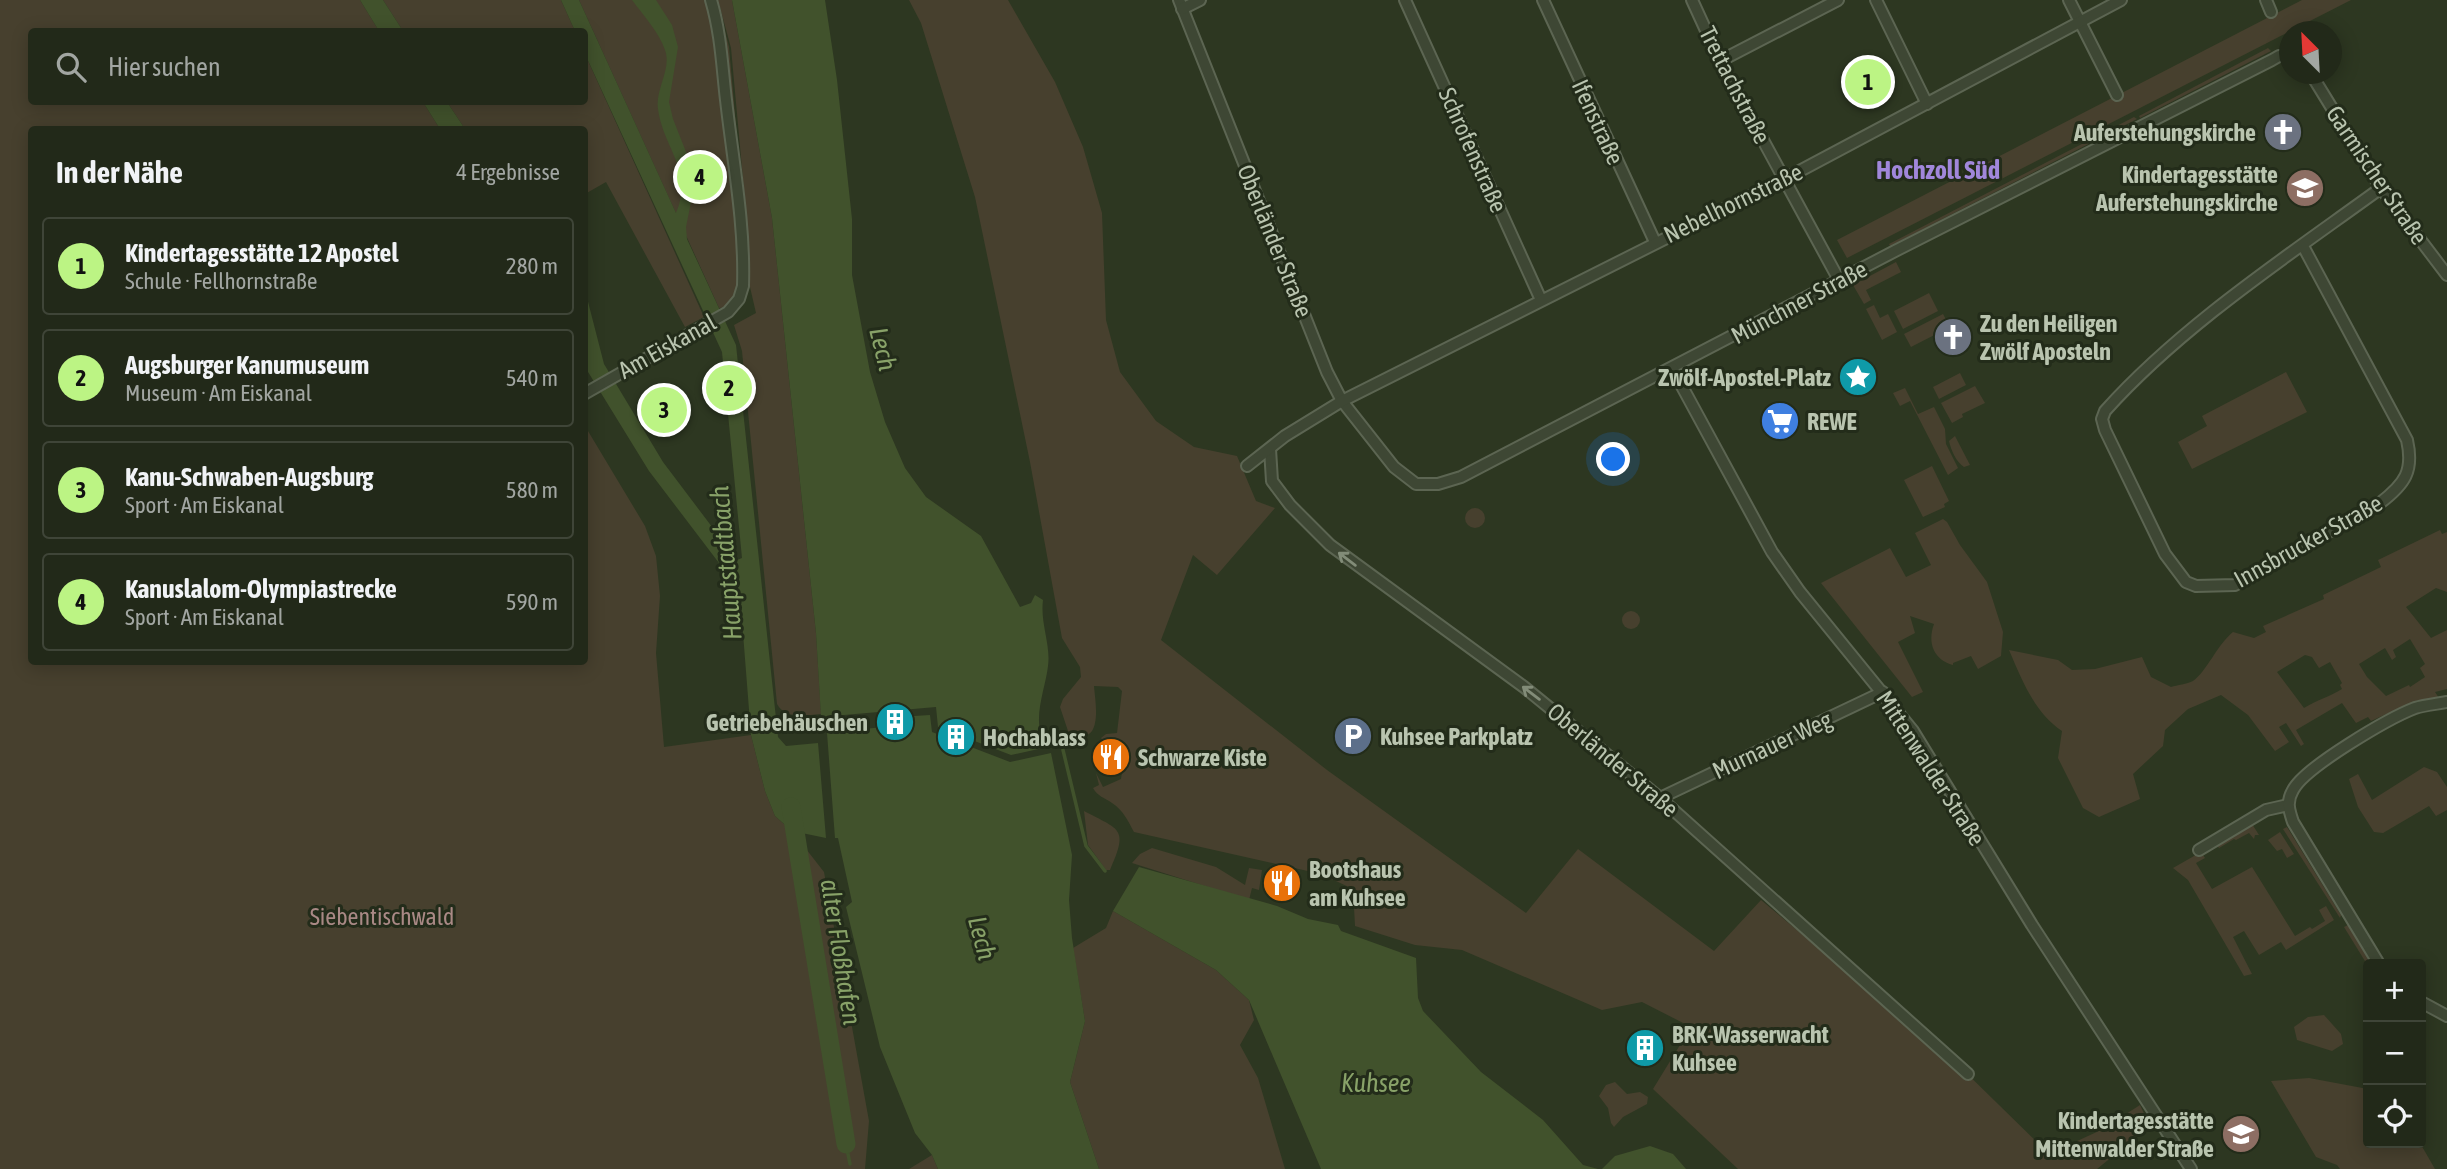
<!DOCTYPE html>
<html lang="de">
<meta charset="utf-8">
<style>
:root{--surface:#222919;--page:#2e3526;--text:#f1f3f6;--muted:#a2a6a2;--line:#3f4538;--accent:#bcf484}
body{margin:0;font-family:"Asap Condensed",sans-serif;background:var(--page);color:var(--text)}
.controls{position:absolute;right:21px;bottom:21px;display:grid;overflow:hidden;border-radius:7px;box-shadow:0 4px 18px #0003}
.controls button{width:63px;height:63px;display:grid;place-items:center;padding:0;border:0;border-bottom:2px solid var(--line);background:var(--surface);color:var(--text);font:35px sans-serif}
.compass{position:absolute;left:2279px;top:21px;width:63px;height:63px;border-radius:50%;background:var(--surface);box-shadow:0 4px 18px #0003;rotate:336deg}
.you{position:absolute;left:1614px;top:460px;width:24px;height:24px;margin:-18px;border:5px solid #fff;border-radius:50%;background:#1a73e8;box-shadow:0 0 0 10px #1a73e833}
.badge{display:grid;place-items:center;width:46px;height:46px;border-radius:50%;background:var(--accent);color:#111;font-size:23px;font-weight:700}
.pin{position:absolute;translate:-50% -50%;border:4px solid #fff;box-shadow:0 2px 7px #0006}
.list{margin:0;padding:0;list-style:none}
h2{display:flex;justify-content:space-between;align-items:center;height:91px;margin:0;padding:0 28px;font-size:30px}
h2 small{font-size:23px;font-weight:400;color:var(--muted)}
.list li{display:grid;grid-template-columns:46px 1fr auto;gap:21px;align-items:center;box-sizing:border-box;height:98px;margin:0 14px 14px;padding:0 14px;border:2px solid var(--line);border-radius:7px}
.list b{display:block;font-size:26px;white-space:nowrap}
.list p{margin:0;font-size:23px;white-space:nowrap;color:var(--muted)}
.list em{font-size:23px;font-style:normal;color:var(--muted)}
.icon{flex:none;width:38px;height:38px;fill:none;stroke:currentColor;stroke-width:2;stroke-linecap:round;stroke-linejoin:round}
.map{position:relative;flex:none;width:2447px;height:1169px;overflow:hidden}
.search{position:absolute;background:var(--surface);box-shadow:0 4px 18px #0003;left:28px;top:28px;width:560px;height:77px;display:flex;align-items:center;gap:18px;box-sizing:border-box;padding:0 24px;border-radius:7px;color:var(--muted);font-size:26px}
.panel{position:absolute;background:var(--surface);box-shadow:0 4px 18px #0003;left:28px;top:126px;width:560px;height:539px;border-radius:7px}
.map>svg:first-child{display:block}
.green{fill:#47402e;fill-rule:evenodd}
.water{fill:#41522c}
.lines{fill:none;stroke-linecap:round;stroke-linejoin:round}
.stream{stroke:#41522c;stroke-width:3.5}
.river{stroke:#41522c;stroke-width:19}
.street-casing{stroke:#5c6552;stroke-width:14}
.street{stroke:#3e4734;stroke-width:10}
.oneway{stroke:#828c78}
.labels{text-anchor:middle;dominant-baseline:central;stroke-width:6;stroke-linejoin:round;paint-order:stroke}
.street-label{font-size:24px;fill:#b9c4af;stroke:#232c1a}
.poi-label{font-size:24px;font-weight:bold;fill:#b9c4af;stroke:#232c1a;text-anchor:start}
.park-label{font-size:24px;fill:#a98985;stroke:#232c1a}
.neighbourhood-label{font-size:26px;font-weight:bold;fill:#a187db;stroke:#232c1a}
.water-label{font-size:26px;font-style:italic;fill:#88a268;stroke:#232c1a}
</style>
<div class="map">
<svg width="2447" height="1169" viewBox="0 0 2447 1169">
<rect width="100%" height="100%" fill="#2d3721"/>
<g class="green">
<polygon points="0,0 360,0 379,31 32,32 32,102 423,102 440,129 32,130 32,662 584,662 585,426 645,526 656,556 660,596 656,653 664,747 751,735 765,791 775,816 792,831 824,872 869,1121 865,1169 0,1169"/>
<polygon points="383,0 561,0 575,31 403,31"/>
<polygon points="579,0 717,0 729,47 743,205 747,259 746,297 730,307 719,308"/>
<path d="M718 0H732L772 218 816 633 821 714C805 715 786 720 777 704L742 351 734 325 756 313 750 287 747 223 731 48Z"/>
<path d="M909 0H1008L1055 82 1083 147 1102 213 1106 320 1120 372 1156 421 1194 447 1237 456 1256 501 1275 508 1217 575 1193 555 1161 640 1327 770 1526 913 1578 849 1714 951 1761 900 1951 1058 2049 1154 2101 1130 2140 1105 2150 1126 2097 1169H1738L1653 1089 1691 1027 1642 1002 1602 1010 1462 950 1415 945 1355 926 1353 889 1321 874 1134 832C1128 821 1123 810 1112 803 1104 797 1098 797 1093 788L1099 785 1096 773 1103 787 1121 779 1125 753 1108 747 1101 738 1106 734 1117 733 1122 691 1118 687 1094 686C1095 698 1099 720 1092 731 1088 737 1077 739 1071 740L1060 707 1063 699 1081 677 1080 667 1062 638 1030 462 975 197 921 23Z"/>
<polygon points="2302,0 2351,0 1847,258 1837,240"/>
<polygon points="2268,48 2271,51 2140,118 2139,116"/>
<polygon points="585,54 704,317 685,327 606,182 585,194 584,130 465,129 447,102 584,102"/>
<polygon points="2134,117 2137,119 1890,246 1889,244"/>
<polygon points="1896,262 1901,272 1866,290 1871,300 1864,304 1853,285"/>
<polygon points="1929,293 1938,311 1903,329 1894,311"/>
<polygon points="1874,305 1880,318 1888,314 1897,332 1882,340 1866,309"/>
<polygon points="1943,314 1950,327 1911,347 1904,334"/>
<polygon points="2286,372 2307,412 2192,469 2178,442 2207,426 2202,416"/>
<polygon points="1960,373 1966,385 1939,399 1933,387"/>
<polygon points="1975,386 1985,403 1962,414 1963,417 1952,423 1941,403"/>
<polygon points="1905,388 1918,414 1934,407 1945,429 1946,444 1958,468 1948,475 1910,401 1900,406 1893,393"/>
<path d="M1955 436 1970 465 1964 467C1956 462 1951 450 1949 441Z"/>
<polygon points="1932,466 1949,501 1944,504 1945,507 1923,517 1904,480"/>
<circle cx="1475" cy="518" r="10"/>
<path d="M1943 519 1947 522 1960 545 1987 582 2003 632 2001 656 1978 669 1971 656 1953 663V665C1934 660 1927 643 1934 624L1910 616 1915 633 1898 642 1923 692 1912 697 1821 583 1890 548 1906 577 1931 565 1915 533Z"/>
<path d="M2440 530 2442 534 2447 532V592L2436 588 2406 607 2431 638 2447 630V689L2435 692 2439 698 2415 701 2371 721 2368 717 2356 723 2342 703 2296 730 2304 744 2301 746 2286 723 2279 727 2289 742 2275 751 2248 715 2221 695 2188 709 2165 730 2163 746 2133 774 2140 799 2099 817 2083 808 2058 758 2062 731C2034 712 2022 680 2009 650L2058 660 2072 670 2095 669 2142 657 2151 677 2171 687C2177 685 2187 684 2193 681 2207 671 2217 645 2233 632L2254 638 2266 632 2263 626 2324 599 2323 595 2381 567 2378 560ZM2410 639 2425 664 2420 668 2425 677 2410 687 2409 685 2386 696 2367 677 2359 664 2385 648 2392 660 2396 657 2393 650ZM2305 655 2312 657 2319 668 2330 662 2342 683 2340 685 2342 689C2329 697 2317 700 2304 708L2277 672Z"/>
<circle cx="1631" cy="620" r="9"/>
<polygon points="2424,767 2437,772 2447,787 2447,810 2436,816 2429,806 2383,833 2374,832 2358,807 2349,779 2358,774 2372,800"/>
<path d="M1084 811C1120 830 1129 828 1110 870H1106L1088 845Z"/>
<polygon points="2252,824 2259,835 2255,835 2254,839 2249,833 2236,840 2234,839 2219,848 2217,845"/>
<polygon points="2287,827 2341,915 2340,918 2283,829"/>
<polygon points="2280,832 2294,854 2287,858 2282,849 2277,851 2268,840"/>
<polygon points="1152,848 1216,867 1245,885 1249,868 1262,870 1259,890 1252,888 1249,900 1132,863 1140,854"/>
<polygon points="2201,852 2205,858 2196,863 2212,889 2252,867 2295,936 2310,927 2312,929 2325,921 2319,910 2326,906 2334,920 2286,950 2281,942 2259,955 2244,931 2233,937 2252,974 2244,976 2188,880 2173,868"/>
<polygon points="1113,911 1216,970 1249,1000 1254,1020 1240,1045 1258,1078 1285,1169 1099,1169 1070,1082 1085,1021 1073,948 1106,928"/>
<polygon points="2348,925 2373,964 2368,966 2344,927"/>
<polygon points="2324,1015 2341,1034 2343,1044 2332,1051 2297,1040 2294,1027 2308,1017"/>
<polygon points="2309,1078 2368,1089 2368,1143 2420,1143 2435,1169 2340,1169 2337,1165 2316,1157 2271,1081"/>
<polygon points="1615,1082 1627,1094 1640,1092 1648,1097 1647,1104 1623,1117 1614,1127 1611,1123 1608,1108 1599,1096 1606,1085"/>
<polygon points="932,1155 938,1169 909,1169"/>
</g>
<g class="water">
<polygon points="360,0 383,0 403,31 379,31"/>
<path d="M561 0H579L676 213C694 170 663 148 658 109 655 89 672 69 665 50 659 32 643 15 632 0H656L672 25 678 47 669 102 673 119 694 172V187L686 227 687 239 736 345 778 737 786 746 818 743 826 838 792 831 775 816 765 791 751 735 740 595 719 563 649 471 585 367V290L604 364 663 462 737 560 742 558 722 352 585 54 584 32 575 31Z"/>
<path d="M732 0H825L837 80 852 219V275L870 372 885 422 905 468 926 497 981 536 1020 607 1031 603 1035 595 1043 600C1040 623 1051 645 1048 666 1046 687 1030 724 1046 742H1070L1011 755 938 727 936 707 821 717 816 633 772 218Z"/>
<polygon points="423,102 447,102 465,129 440,129"/>
<polygon points="930,715 932,732 1010,762 1051,753 1072,855 1069,900 1072,938 1085,1021 1070,1082 1099,1169 938,1169 932,1155 915,1133 880,1047 846,907 852,902 838,838 835,838 827,733 892,726 893,733 899,732 898,717"/>
<polygon points="1139,867 1277,906 1308,919 1338,925 1341,931 1416,958 1418,998 1423,1011 1481,1072 1543,1120 1583,1165 1598,1169 1321,1169 1249,1000 1216,970 1113,911"/>
<polygon points="1650,1146 1673,1154 1686,1169 1602,1169 1615,1156"/>
</g>
<g class="lines">
<g class="stream">
<polyline points="1063,750 1086,846 1105,871"/>
<polyline points="846,1144 850,1164"/>
</g>
<polyline class="river" points="791,807 846,1144"/>
<g class="street-casing">
<g id="street">
<polyline points="1179,0 1327,372 1342,401 1394,467 1416,484 1438,484 1461,477 1895,251 2272,60 2279,56 2290,56"/>
<polyline points="1405,0 1541,300"/>
<polyline points="1543,0 1655,242"/>
<polyline points="1692,0 1720,61 1839,280"/>
<polyline points="1876,0 1927,104"/>
<polyline points="2069,0 2117,95"/>
<polyline points="2266,0 2271,12"/>
<polyline points="1182,9 1200,0"/>
<polyline points="1720,61 1838,0"/>
<polyline points="2311,74 2381,188 2447,275"/>
<path d="M2303 246 2407 440C2414 471 2405 484 2380 503L2235 585 2196 586 2186 582 2165 554 2105 430 2102 419 2105 411C2181 326 2289 255 2381 188"/>
<polyline points="1672,368 1772,552 1800,592 1913,731 2032,925 2191,1169"/>
<path d="M584 394 728 312 739 299 743 286C745 224 733 162 726 100 722 66 721 34 711 0"/>
<polyline points="1270,449 1272,481 1290,505 1330,545 1524,687 1660,798 1968,1074"/>
<polyline points="1247,466 1285,436 1342,401 1794,174 2121,0"/>
<polyline points="1660,798 1883,692"/>
<polyline points="2199,850 2266,810 2288,805"/>
<path d="M2379 964 2293 822C2289 810 2286 802 2293 790 2305 767 2389 718 2415 708 2425 705 2436 704 2447 702"/>
<polyline points="2421,1002 2447,1016"/>
</g>
</g>
<use href="#street" class="street"/>
</g>
<defs><path id="oneway-shaft" d="M-6 0H5M1.5-3L5.5 0L1.5 3" fill="none" stroke-width="1.6" stroke-linecap="round" stroke-linejoin="round" transform="scale(1.75)"/></defs>
<g class="oneway">
<use href="#oneway-shaft" transform="translate(1347 559) rotate(-143)"/>
<use href="#oneway-shaft" transform="translate(1531 693) rotate(-143)"/>
</g>
<defs>
<g id="church-disc" transform="scale(2.0125)"><circle r="9.5" fill="#6b7280" stroke="#232c1a"/><path d="M-1.2-6h2.4v3.5h3.3v2.4h-3.3V6h-2.4V-.1h-3.3v-2.4h3.3Z" fill="#fff"/></g>
<g id="school-disc" transform="scale(2.0125)"><circle r="9.5" fill="#8d6e63" stroke="#232c1a"/><path d="M0-5L7-2L0 1L-7-2ZM-4 1L0 2.5L4 1V4Q0 6-4 4Z" fill="#fff"/></g>
<g id="sight-disc" transform="scale(2.0125)"><circle r="9.5" fill="#0f9aa8" stroke="#232c1a"/><path d="M0-6L1.8-2.2L6-1.7L2.9 1.2L3.7 5.4L0 3.3L-3.7 5.4L-2.9 1.2L-6-1.7L-1.8-2.2Z" fill="#fff"/></g>
<g id="supermarket-disc" transform="scale(2.0125)"><circle r="9.5" fill="#3f7fe0" stroke="#232c1a"/><path d="M-6-5.5h2.5l.6 2H6L4.5 2H-2.5L-4.4-4H-6ZM-1.5 3.2a1.3 1.3 0 1 0 .1 0ZM3 3.2a1.3 1.3 0 1 0 .1 0Z" fill="#fff"/></g>
<g id="building-disc" transform="scale(2.0125)"><circle r="9.5" fill="#0f9aa8" stroke="#232c1a"/><path d="M-4-6H4V6H1V3H-1V6H-4ZM-2.5-4.3h1.7v1.8h-1.7ZM.8-4.3h1.7v1.8H.8ZM-2.5-1h1.7V.8h-1.7ZM.8-1h1.7V.8H.8Z" fill="#fff"/></g>
<g id="parking-disc" transform="scale(2.0125)"><circle r="9.5" fill="#5c6f8a" stroke="#232c1a"/><path d="M-3.5-5.5H1a3.5 3.5 0 0 1 0 7H-1V5.5H-3.5ZM-1-3.4V-.6H.8a1.4 1.4 0 0 0 0-2.8Z" fill="#fff"/></g>
<g id="restaurant-disc" transform="scale(2.0125)"><circle r="9.5" fill="#e8710a" stroke="#232c1a"/><path d="M-5-6h1v4h1v-4h1v4h1v-4h1v5L-1.5 .5V6h-2V.5L-5-1ZM5-6V6H3V1.5H1.5Q1.5-4 5-6Z" fill="#fff"/></g>
</defs>
<g fill-rule="evenodd">
<use href="#church-disc" x="2283" y="132"/>
<use href="#school-disc" x="2305" y="188"/>
<use href="#church-disc" x="1953" y="337"/>
<use href="#sight-disc" x="1858" y="377"/>
<use href="#supermarket-disc" x="1780" y="421"/>
<use href="#building-disc" x="895" y="722"/>
<use href="#parking-disc" x="1353" y="736"/>
<use href="#building-disc" x="956" y="737"/>
<use href="#restaurant-disc" x="1111" y="757"/>
<use href="#restaurant-disc" x="1282" y="883"/>
<use href="#building-disc" x="1645" y="1048"/>
<use href="#school-disc" x="2241" y="1134"/>
</g>
<g class="labels">
<g class="street-label">
<text transform="translate(1735 85) rotate(63)">Trettachstraße</text>
<text transform="translate(1598 122) rotate(65)">Ifenstraße</text>
<text transform="translate(1473 150) rotate(66)">Schrofenstraße</text>
<text transform="translate(2377 175) rotate(56)">Garmischer Straße</text>
<text transform="translate(1733 203) rotate(-26)">Nebelhornstraße</text>
<text transform="translate(1275 241) rotate(68)">Oberländer Straße</text>
<text transform="translate(1799 302) rotate(-28)">Münchner Straße</text>
<text transform="translate(667 346) rotate(-29)">Am Eiskanal</text>
<text transform="translate(2308 541) rotate(-29)">Innsbrucker Straße</text>
<text transform="translate(1772 745) rotate(-25)">Murnauer Weg</text>
<text transform="translate(1613 760) rotate(40)">Oberländer Straße</text>
<text transform="translate(1931 768) rotate(57)">Mittenwalder Straße</text>
</g>
<g class="poi-label">
<text x="2256" y="132" text-anchor="end">Auferstehungskirche</text>
<text x="2278" y="174" text-anchor="end">Kindertagesstätte<tspan x="2278" dy="28">Auferstehungskirche</tspan></text>
<text x="1980" y="323">Zu den Heiligen<tspan x="1980" dy="28">Zwölf Aposteln</tspan></text>
<text x="1831" y="377" text-anchor="end">Zwölf-Apostel-Platz</text>
<text x="1807" y="421">REWE</text>
<text x="868" y="722" text-anchor="end">Getriebehäuschen</text>
<text x="1380" y="736">Kuhsee Parkplatz</text>
<text x="983" y="737">Hochablass</text>
<text x="1138" y="757">Schwarze Kiste</text>
<text x="1309" y="869">Bootshaus<tspan x="1309" dy="28">am Kuhsee</tspan></text>
<text x="1672" y="1034">BRK-Wasserwacht<tspan x="1672" dy="28">Kuhsee</tspan></text>
<text x="2214" y="1120" text-anchor="end">Kindertagesstätte<tspan x="2214" dy="28">Mittenwalder Straße</tspan></text>
</g>
<g class="park-label">
<text x="382" y="916">Siebentischwald</text>
</g>
<g class="neighbourhood-label">
<text x="1938" y="170">Hochzoll Süd</text>
</g>
<g class="water-label">
<text transform="translate(883 349) rotate(76)">Lech</text>
<text transform="translate(726 563) rotate(-95)">Hauptstadtbach</text>
<text transform="translate(982 938) rotate(75)">Lech</text>
<text transform="translate(841 952) rotate(81)">alter Floßhafen</text>
<text x="1376" y="1083">Kuhsee</text>
</g>
</g>
</svg>
<div class="controls">
<button>+</button>
<button>−</button>
<button><svg class="icon" aria-label="locate" viewBox="0 0 24 24"><circle cx="12" cy="12" r="6"/><path d="M12 2v4M12 18v4M2 12h4M18 12h4"/></svg></button>
</div>
<svg class="compass" viewBox="-18 -18 36 36"><path d="M0-13l5 13h-10z" fill="#e53935"/><path d="M0 13l5-13h-10z" fill="#a2a6a2"/></svg>
<div class="you"></div>
<div class="pin badge" style="left:1868px;top:82px">1</div>
<div class="pin badge" style="left:729px;top:388px">2</div>
<div class="pin badge" style="left:664px;top:410px">3</div>
<div class="pin badge" style="left:700px;top:177px">4</div>
<div class="search"><svg class="icon" aria-label="search" viewBox="0 0 24 24"><circle cx="10" cy="10" r="6"/><path d="M15 15l6 6"/></svg>Hier suchen</div>
<section class="panel">
<h2>In der Nähe<small>4 Ergebnisse</small></h2>
<ul class="list">
<li><span class="badge">1</span><div><b>Kindertagesstätte 12 Apostel</b><p>Schule · Fellhornstraße</p></div><em>280 m</em></li>
<li><span class="badge">2</span><div><b>Augsburger Kanumuseum</b><p>Museum · Am Eiskanal</p></div><em>540 m</em></li>
<li><span class="badge">3</span><div><b>Kanu-Schwaben-Augsburg</b><p>Sport · Am Eiskanal</p></div><em>580 m</em></li>
<li><span class="badge">4</span><div><b>Kanuslalom-Olympiastrecke</b><p>Sport · Am Eiskanal</p></div><em>590 m</em></li>
</ul>
</section>
</div>
